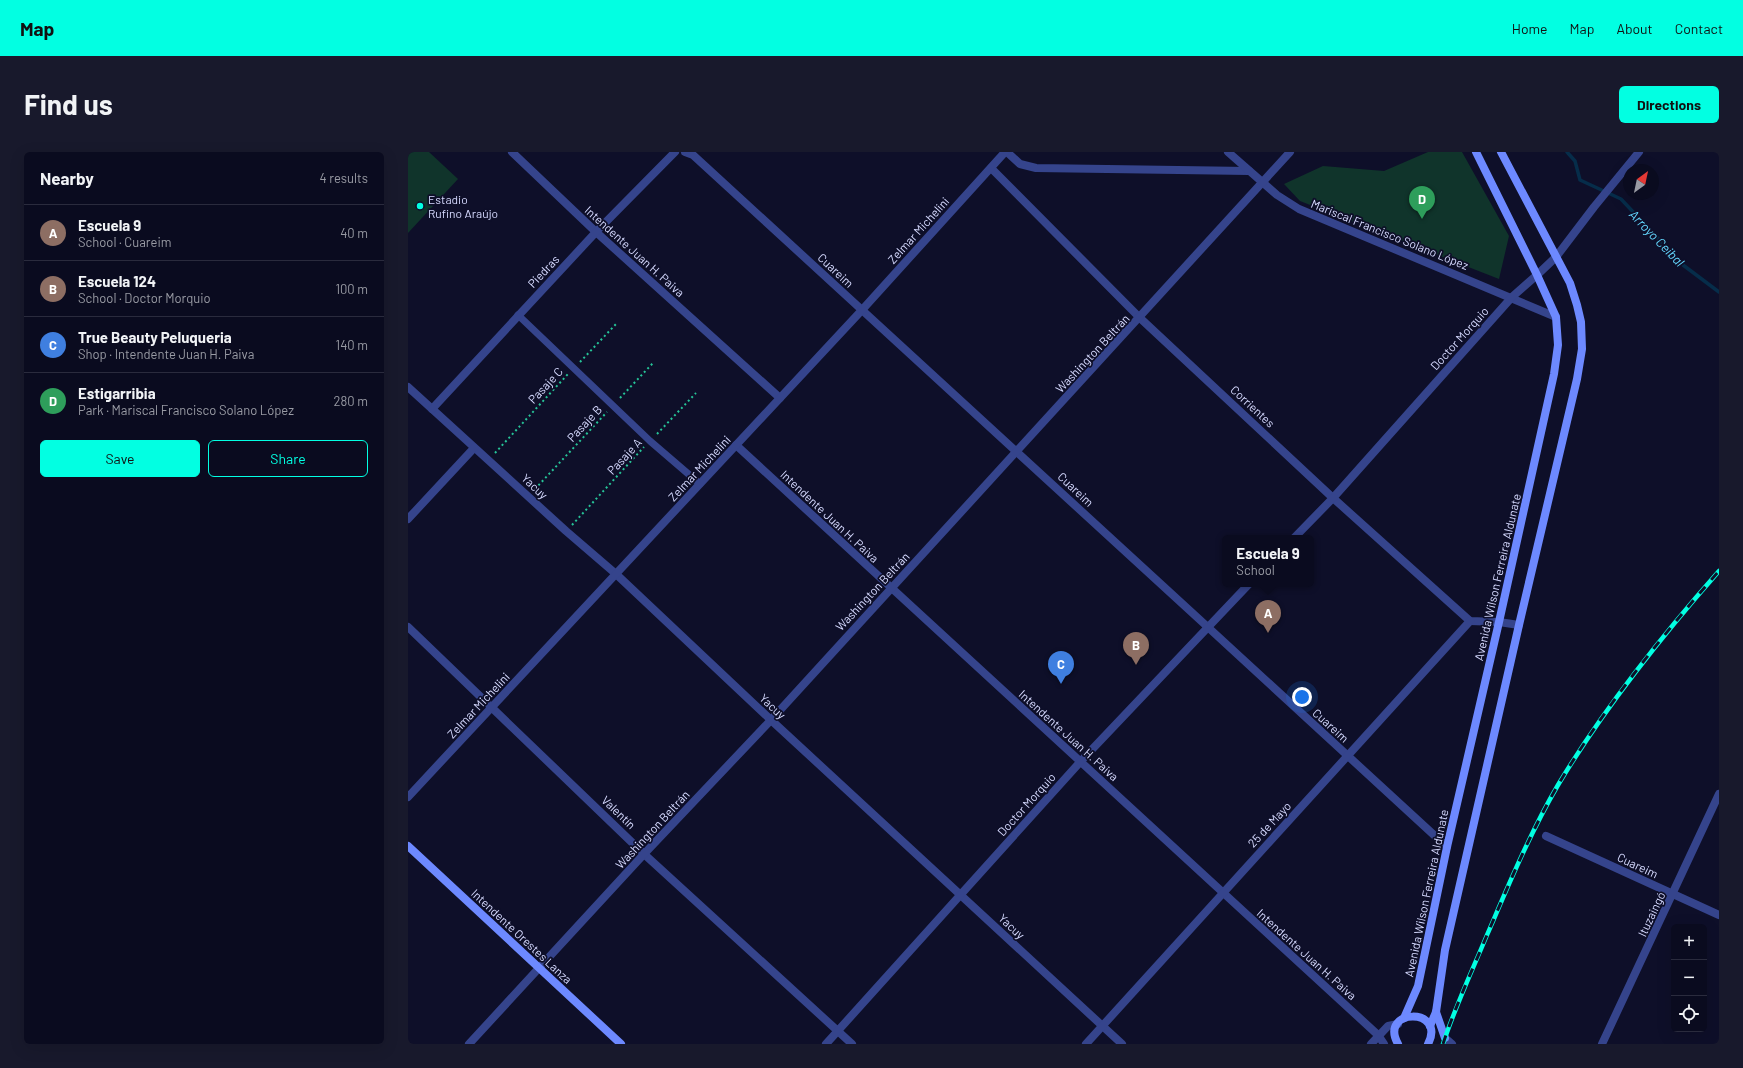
<!DOCTYPE html>
<meta charset="utf-8">
<style>
:root{--surface:#0a0b1f;--page:#18192c;--text:#f1f3f6;--muted:#999ba4;--line:#2a2b3d;--accent:#02ffe2}
body{margin:0;font-family:Barlow,sans-serif;background:var(--page);color:var(--text)}
.controls{position:absolute;right:12px;bottom:12px;display:grid;overflow:hidden;border-radius:6px;box-shadow:0 4px 16px #0002}
.controls button{width:36px;height:36px;display:grid;place-items:center;padding:0;border:0;border-bottom:1px solid var(--line);background:var(--surface);color:var(--text);font:20px sans-serif}
.compass{position:absolute;left:1215px;top:12px;width:36px;height:36px;border-radius:50%;background:var(--surface);box-shadow:0 4px 16px #0002;rotate:33deg}
.you{position:absolute;left:894px;top:545px;width:14px;height:14px;margin:-10px;border:3px solid #fff;border-radius:50%;background:#1a73e8;box-shadow:0 0 0 6px #1a73e833}
.badge{display:grid;place-items:center;width:26px;height:26px;border-radius:50%;background:var(--accent);color:#fff;font-size:13px;font-weight:700}
.pin{position:absolute;translate:-50% -33px;filter:drop-shadow(0 1px 2px #0008)}
.pin::after{content:'';position:absolute;top:21px;width:14px;height:12px;background:inherit;clip-path:polygon(0 0,100% 0,50% 100%)}
.popup{position:absolute;left:814px;top:383px;width:92px;height:52px;box-sizing:border-box;display:grid;place-content:center;border-radius:6px;background:var(--surface);filter:drop-shadow(0 1px 3px #0005);font-size:13px;white-space:nowrap;color:var(--muted)}
.popup b{font-size:15px;color:var(--text)}
.popup::after{content:'';position:absolute;left:50%;top:100%;margin-left:-8px;border:8px solid transparent;border-top-color:var(--surface)}
.list{margin:0;padding:0;list-style:none}
h2{display:flex;justify-content:space-between;align-items:center;height:52px;margin:0;padding:0 16px;font-size:17px}
h2 small{font-size:13px;font-weight:400;color:var(--muted)}
.list li{display:grid;grid-template-columns:26px 1fr auto;gap:12px;align-items:center;box-sizing:border-box;height:56px;padding:0 16px;border-top:1px solid var(--line)}
.list b{display:block;font-size:15px;white-space:nowrap}
.list p{margin:0;font-size:13px;white-space:nowrap;color:var(--muted)}
.list em{font-size:13px;font-style:normal;color:var(--muted)}
.actions{display:flex;gap:8px;padding:12px 16px}
.actions a{flex:1;padding:9px 0;border:1px solid var(--accent);border-radius:6px;text-align:center;font-size:14px;color:var(--accent)}
.actions .main{background:var(--accent);color:#111}
.icon{flex:none;width:22px;height:22px;fill:none;stroke:currentColor;stroke-width:2;stroke-linecap:round;stroke-linejoin:round}
.map{position:relative;flex:none;width:1311px;height:892px;overflow:hidden;border-radius:6px}
header{display:flex;align-items:center;gap:24px;box-sizing:border-box;height:56px;padding:0 20px;background:var(--accent);color:#111}
header strong{font-size:19px}
nav{display:flex;gap:22px;margin-inline-start:auto;font-size:14px}
.intro{display:flex;align-items:center;justify-content:space-between;box-sizing:border-box;height:96px;padding:0 24px}
h1{margin:0;font-size:28px}
.button{padding:10px 18px;border-radius:6px;background:var(--accent);color:#111;font-size:14px;font-weight:700}
main{display:flex;gap:24px;padding:0 24px}
aside{flex:1;background:var(--surface);border-radius:6px;box-shadow:0 4px 16px #0002}
.map>svg:first-child{display:block}
.green{fill:#10342b}
.lines{fill:none;stroke-linecap:round;stroke-linejoin:round}
.stream{stroke:#062d4a;stroke-width:3.5}
.path{stroke:#26c498;stroke-width:2;stroke-dasharray:2 3;stroke-linecap:butt}
.lane{stroke:#35448c;stroke-width:7}
.street{stroke:#35448c;stroke-width:8}
.secondary{stroke:#6d89ff;stroke-width:8}
.rail-casing{stroke:#02ffe2;stroke-width:4.5}
.rail{stroke:#0e0f29;stroke-width:3;stroke-dasharray:9;stroke-linecap:butt}
.poi-dot{fill:#02ffe2;stroke:#0e0f29;stroke-width:1.5}
.labels{text-anchor:middle;dominant-baseline:central;stroke-width:3.5;stroke-linejoin:round;paint-order:stroke}
.poi-label{font-size:12px;fill:#d6daff;stroke:#0e0f29;text-anchor:start}
.street-label{font-size:12px;fill:#d6daff;stroke:#0e0f29}
.water-label{font-size:13px;font-style:italic;fill:#64d8ff;stroke:#0e0f29}
</style>
<header>
<strong>Map</strong>
<nav><a>Home</a><a>Map</a><a>About</a><a>Contact</a></nav>
</header>
<div class="intro"><h1>Find us</h1><a class="button">Directions</a></div>
<main>
<aside>
<h2>Nearby<small>4 results</small></h2>
<ul class="list">
<li><span class="badge" style="background:#8d6e63">A</span><div><b>Escuela 9</b><p>School · Cuareim</p></div><em>40 m</em></li>
<li><span class="badge" style="background:#8d6e63">B</span><div><b>Escuela 124</b><p>School · Doctor Morquio</p></div><em>100 m</em></li>
<li><span class="badge" style="background:#3f7fe0">C</span><div><b>True Beauty Peluqueria</b><p>Shop · Intendente Juan H. Paiva</p></div><em>140 m</em></li>
<li><span class="badge" style="background:#2e9e5b">D</span><div><b>Estigarribia</b><p>Park · Mariscal Francisco Solano López</p></div><em>280 m</em></li>
</ul>
<div class="actions"><a class="main">Save</a><a>Share</a></div>
</aside>
<div class="map">
<svg width="1311" height="892" viewBox="0 0 1311 892">
<rect width="100%" height="100%" fill="#0e0f29"/>
<g class="green">
<polygon points="0,0 21,0 50,27 0,81"/>
<polygon points="1020,0 1054,0 1101,84 1091,127 892,49 876,32 915,14 976,19"/>
</g>
<g class="lines">
<polyline class="stream" points="1159,0 1167,9 1172,28 1213,47 1275,113 1311,140"/>
<g class="path">
<polyline points="172,210 208,172"/>
<polyline points="212,246 245,211"/>
<polyline points="249,282 288,241"/>
<polyline points="87,301 160,222"/>
<polyline points="127,337 199,260"/>
<polyline points="164,373 236,295"/>
</g>
<polyline class="lane" points="110,163 242,289 292,332"/>
<g class="street">
<polyline points="104,0 188,80 372,246"/>
<path d="M277 0 285 3C537 234 788 464 1039 695"/>
<polyline points="599,0 612,12 628,16 841,19"/>
<polyline points="820,0 869,43 891,57 1148,165"/>
<polyline points="583,16 732,166 925,346 1062,469 1091,470 1111,473"/>
<polyline points="0,235 158,379 208,422 363,568 714,892"/>
<polyline points="24,257 188,80 267,0"/>
<polyline points="328,293 970,883 976,892"/>
<polyline points="0,367 66,296"/>
<polyline points="886,386 925,346 1104,145 1129,123 1148,105 1186,55 1231,0"/>
<polyline points="0,475 236,702 444,892"/>
<polyline points="0,645 454,158 597,0"/>
<polyline points="1138,684 1311,763"/>
<polyline points="1037,886 1044,892"/>
<polyline points="61,892 236,702 363,568 882,0"/>
<polyline points="418,892 673,609 841,432"/>
<polyline points="678,892 1062,469"/>
<polyline points="963,892 980,874 990,872"/>
<polyline points="1194,892 1311,642"/>
</g>
<g class="secondary">
<polyline points="0,694 213,892"/>
<polyline points="1028,860 1037,886"/>
<polyline points="996,866 1010,834 1039,695 1091,470 1146,222 1150,193 1148,165 1129,123 1068,0"/>
<polyline points="1022,874 1028,860 1037,798 1111,473 1169,227 1174,197 1173,170 1169,153 1162,131 1093,0"/>
<path d="M990 892C970 856 1039 855 1020 892"/>
</g>
<g class="rail-casing">
<path id="rail" d="M1035 892C1047 855 1064 819 1079 783 1101 732 1122 681 1150 633 1196 556 1252 486 1311 419"/>
</g>
<use href="#rail" class="rail"/>
</g>
<circle class="poi-dot" cx="12" cy="54" r="4"/>
<g class="labels">
<g class="poi-label">
<text x="20" y="47">Estadio<tspan x="20" dy="14">Rufino Araújo</tspan></text>
</g>
<g class="street-label">
<text transform="translate(510 78) rotate(-48)">Zelmar Michelini</text>
<text transform="translate(982 82) rotate(22)">Mariscal Francisco Solano López</text>
<text transform="translate(227 99) rotate(42)">Intendente Juan H. Paiva</text>
<text transform="translate(428 118) rotate(43)">Cuareim</text>
<text transform="translate(135 119) rotate(-47)">Piedras</text>
<text transform="translate(1051 186) rotate(-48)">Doctor Morquio</text>
<text transform="translate(684 201) rotate(-47)">Washington Beltrán</text>
<text transform="translate(137 233) rotate(-47)">Pasaje C</text>
<text transform="translate(845 254) rotate(43)">Corrientes</text>
<text transform="translate(176 271) rotate(-47)">Pasaje B</text>
<text transform="translate(216 304) rotate(-47)">Pasaje A</text>
<text transform="translate(291 316) rotate(-47)">Zelmar Michelini</text>
<text transform="translate(127 334) rotate(43)">Yacuy</text>
<text transform="translate(668 337) rotate(43)">Cuareim</text>
<text transform="translate(422 364) rotate(43)">Intendente Juan H. Paiva</text>
<text transform="translate(1089 425) rotate(-77)">Avenida Wilson Ferreira Aldunate</text>
<text transform="translate(464 439) rotate(-47)">Washington Beltrán</text>
<text transform="translate(70 553) rotate(-47)">Zelmar Michelini</text>
<text transform="translate(365 554) rotate(43)">Yacuy</text>
<text transform="translate(923 573) rotate(42)">Cuareim</text>
<text transform="translate(661 583) rotate(42)">Intendente Juan H. Paiva</text>
<text transform="translate(618 652) rotate(-48)">Doctor Morquio</text>
<text transform="translate(211 660) rotate(44)">Valentín</text>
<text transform="translate(861 672) rotate(-47)">25 de Mayo</text>
<text transform="translate(244 677) rotate(-47)">Washington Beltrán</text>
<text transform="translate(1230 713) rotate(25)">Cuareim</text>
<text transform="translate(1018 741) rotate(-78)">Avenida Wilson Ferreira Aldunate</text>
<text transform="translate(1243 762) rotate(-65)">Ituzaingó</text>
<text transform="translate(604 774) rotate(43)">Yacuy</text>
<text transform="translate(114 784) rotate(43)">Intendente Orestes Lanza</text>
<text transform="translate(899 802) rotate(42)">Intendente Juan H. Paiva</text>
</g>
<g class="water-label">
<text transform="translate(1249 86) rotate(46)">Arroyo Ceibal</text>
</g>
</g>
</svg>
<div class="controls">
<button>+</button>
<button>−</button>
<button><svg class="icon" aria-label="locate" viewBox="0 0 24 24"><circle cx="12" cy="12" r="6"/><path d="M12 2v4M12 18v4M2 12h4M18 12h4"/></svg></button>
</div>
<svg class="compass" viewBox="-18 -18 36 36"><path d="M0-13l5 13h-10z" fill="#e53935"/><path d="M0 13l5-13h-10z" fill="#999ba4"/></svg>
<div class="you"></div>
<div class="pin badge" style="left:860px;top:481px;background:#8d6e63">A</div>
<div class="popup"><b>Escuela 9</b>School</div>
<div class="pin badge" style="left:728px;top:513px;background:#8d6e63">B</div>
<div class="pin badge" style="left:653px;top:532px;background:#3f7fe0">C</div>
<div class="pin badge" style="left:1014px;top:67px;background:#2e9e5b">D</div>
</div>
</main>
